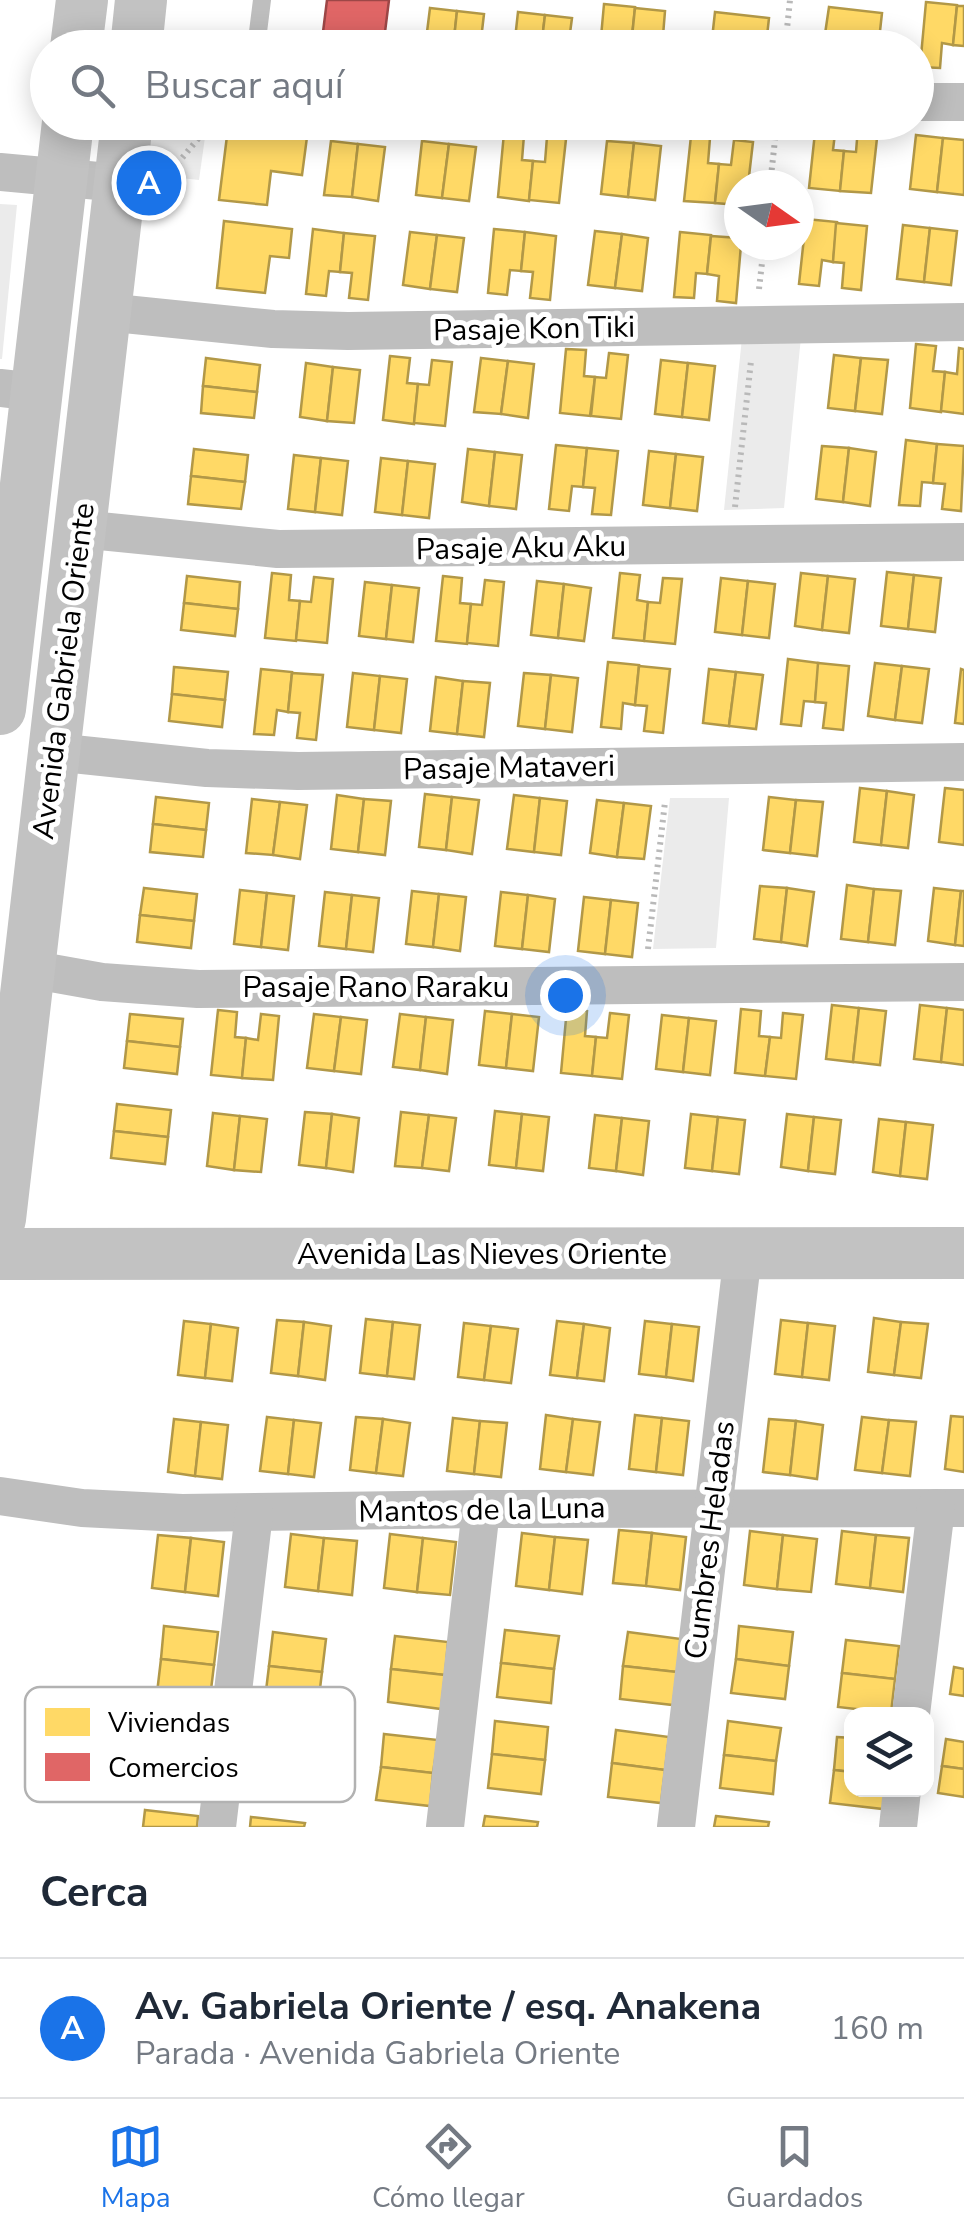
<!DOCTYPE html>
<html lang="es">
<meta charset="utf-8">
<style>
:root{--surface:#fff;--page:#f6f6f7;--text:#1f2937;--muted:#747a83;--line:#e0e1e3;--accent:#1a73e8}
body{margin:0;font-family:"Nunito Sans",sans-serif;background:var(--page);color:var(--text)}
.controls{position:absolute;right:30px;bottom:30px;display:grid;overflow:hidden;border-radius:20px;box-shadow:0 5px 25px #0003}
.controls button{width:90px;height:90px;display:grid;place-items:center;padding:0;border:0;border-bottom:2px solid var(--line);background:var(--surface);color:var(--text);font:50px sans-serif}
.compass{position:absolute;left:724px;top:170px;width:90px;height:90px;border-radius:50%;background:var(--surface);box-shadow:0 5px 25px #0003;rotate:104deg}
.you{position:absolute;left:565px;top:995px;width:35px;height:35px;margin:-25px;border:8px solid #fff;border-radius:50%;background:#1a73e8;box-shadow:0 0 0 15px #1a73e833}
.badge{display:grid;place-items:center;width:65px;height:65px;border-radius:50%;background:var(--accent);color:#fff;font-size:32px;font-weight:700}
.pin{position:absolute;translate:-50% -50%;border:5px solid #fff;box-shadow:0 2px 10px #0006}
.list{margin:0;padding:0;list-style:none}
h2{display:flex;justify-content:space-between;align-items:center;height:130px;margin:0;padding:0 40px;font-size:42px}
h2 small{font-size:32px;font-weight:400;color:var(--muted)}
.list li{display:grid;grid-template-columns:65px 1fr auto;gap:30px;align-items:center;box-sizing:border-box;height:140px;padding:0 40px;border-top:2px solid var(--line)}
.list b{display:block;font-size:38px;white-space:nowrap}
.list p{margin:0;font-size:32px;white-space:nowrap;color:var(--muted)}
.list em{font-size:32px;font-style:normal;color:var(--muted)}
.icon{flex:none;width:55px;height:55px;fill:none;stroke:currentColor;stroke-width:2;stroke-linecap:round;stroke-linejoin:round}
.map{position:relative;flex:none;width:964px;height:1827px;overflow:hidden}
.search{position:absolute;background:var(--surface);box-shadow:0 5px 25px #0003;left:30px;right:30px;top:30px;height:110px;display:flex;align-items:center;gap:25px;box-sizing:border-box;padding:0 35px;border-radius:55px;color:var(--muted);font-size:38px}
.sheet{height:270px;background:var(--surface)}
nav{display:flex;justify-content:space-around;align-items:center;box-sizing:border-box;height:140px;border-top:2px solid var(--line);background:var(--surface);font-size:28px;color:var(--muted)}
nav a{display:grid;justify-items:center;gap:5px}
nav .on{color:var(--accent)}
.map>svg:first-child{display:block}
.green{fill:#ebebeb}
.homes{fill:#ffd966;stroke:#b29847;stroke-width:2.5}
.shops{fill:#e06666;stroke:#9d4747;stroke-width:2.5}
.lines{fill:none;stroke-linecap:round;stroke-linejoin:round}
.path{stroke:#b9b9b9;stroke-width:6;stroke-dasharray:2.5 5;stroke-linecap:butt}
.lane{stroke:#bebebe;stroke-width:18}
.street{stroke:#bebebe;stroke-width:38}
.secondary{stroke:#c2c2c2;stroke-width:52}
.labels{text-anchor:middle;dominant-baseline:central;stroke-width:10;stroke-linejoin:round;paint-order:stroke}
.street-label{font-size:30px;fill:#000;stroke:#fff}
.key{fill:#fff;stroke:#b2b2b2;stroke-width:2.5}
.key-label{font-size:28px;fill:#000}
</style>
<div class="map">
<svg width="964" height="1827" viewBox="0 0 964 1827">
<rect width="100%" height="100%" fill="#fff"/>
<g class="green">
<polygon points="151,123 207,123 199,180 144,174"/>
<polygon points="0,204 17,205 2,359 0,359"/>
<polygon points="801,337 784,508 724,510 742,338"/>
<polygon points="670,798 729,798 716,948 653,949"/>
</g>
<g class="homes">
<polygon points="926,2 957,5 953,45 942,43 940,68 920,67"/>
<polygon points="604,4 635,7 631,46 600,48"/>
<polygon points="957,6 964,6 964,46 953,45"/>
<polygon points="829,7 882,13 879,40 825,34"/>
<polygon points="430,8 457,11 453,48 425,48"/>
<polygon points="635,8 665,11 662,48 631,46"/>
<polygon points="457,11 484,14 480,48 453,48"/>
<polygon points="518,12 545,15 541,48 514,48"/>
<polygon points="715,12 769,18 766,45 712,39"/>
<polygon points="545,15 572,18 568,48 541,48"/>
<polygon points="825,34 879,40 878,48 824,48"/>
<polygon points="712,39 766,45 766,48 711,48"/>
<polygon points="816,123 836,125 833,150 844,151 840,191 809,188"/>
<polygon points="858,127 878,129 871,193 840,191 844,151 856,152"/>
<polygon points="228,128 307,137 302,175 271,171 267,205 219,200"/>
<polygon points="504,133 524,135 522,160 533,161 529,201 498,197"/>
<polygon points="916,135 943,138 937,192 910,189"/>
<polygon points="691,136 710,138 708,163 719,164 715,203 684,201"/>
<polygon points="547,137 566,139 559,203 529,200 533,161 545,162"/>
<polygon points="943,138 964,140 964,195 937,192"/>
<polygon points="734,140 753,142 748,185 739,185 739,205 715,203 719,164 731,165"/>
<polygon points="331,141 358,144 352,197 324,195"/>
<polygon points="422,141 449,144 442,198 416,195"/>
<polygon points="607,141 634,143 628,197 601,194"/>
<polygon points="634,143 661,146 655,200 628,197"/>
<polygon points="358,144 385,147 378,201 352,197"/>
<polygon points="449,144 476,147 469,201 442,198"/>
<polygon points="806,219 837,222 833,262 822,260 819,286 799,284"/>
<polygon points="224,221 292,229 289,258 270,256 265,293 217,288"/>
<polygon points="836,223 867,226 861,290 842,288 844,263 833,262"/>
<polygon points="903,225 930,228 924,282 897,279"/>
<polygon points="930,228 957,231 951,285 924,282"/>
<polygon points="313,229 344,233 340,272 329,271 326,296 306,294"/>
<polygon points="494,229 525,232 521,271 510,270 507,295 488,293"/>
<polygon points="595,231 622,234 615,288 588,285"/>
<polygon points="410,232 437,235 430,289 403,285"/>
<polygon points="525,232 556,236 550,300 530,298 533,272 521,271"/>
<polygon points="680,232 711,235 707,274 696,273 694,298 674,297"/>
<polygon points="344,233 375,236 368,300 349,298 352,273 340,272"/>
<polygon points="622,234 648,238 642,291 615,288"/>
<polygon points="437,235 464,238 457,292 430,289"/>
<polygon points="711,236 739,238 741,245 736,303 717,301 719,276 707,274"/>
<polygon points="916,344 936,346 933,371 945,372 941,412 910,408"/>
<polygon points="959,348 964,349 964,414 941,411 945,372 957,374"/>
<polygon points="566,349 586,350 584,376 595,377 590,416 560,413"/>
<polygon points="609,353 628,355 621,419 591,416 595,377 606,378"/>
<polygon points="834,355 861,358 855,411 828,408"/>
<polygon points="390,356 410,358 407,383 418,384 414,424 383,420"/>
<polygon points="206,358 260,365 257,392 203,386"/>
<polygon points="481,358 508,361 501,414 474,412"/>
<polygon points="861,358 888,360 882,414 855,411"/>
<polygon points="432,360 452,362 445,426 414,423 418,384 429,385"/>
<polygon points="661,360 688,363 682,417 655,414"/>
<polygon points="508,361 534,364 528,418 501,414"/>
<polygon points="306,363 333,367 327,421 300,417"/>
<polygon points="688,363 715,366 709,420 682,417"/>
<polygon points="333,367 360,370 354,423 327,421"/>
<polygon points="203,386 257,392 254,418 201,413"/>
<polygon points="906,440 937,444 933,483 922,482 920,506 899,505"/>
<polygon points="937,444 964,446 961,511 942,509 945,484 933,483"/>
<polygon points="556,445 587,448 583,487 572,486 569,511 549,509"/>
<polygon points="822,446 849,448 843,502 816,499"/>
<polygon points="587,448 618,451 611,515 592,514 595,488 583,487"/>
<polygon points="849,448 876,452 870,506 843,502"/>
<polygon points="194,449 248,455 245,482 191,476"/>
<polygon points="468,449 495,452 489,506 462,502"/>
<polygon points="649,451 676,454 670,508 643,505"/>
<polygon points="495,452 522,455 516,509 489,506"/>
<polygon points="676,454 703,457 697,511 670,508"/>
<polygon points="294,455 321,458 315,512 288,509"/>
<polygon points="321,458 348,461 342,515 315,512"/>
<polygon points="381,458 408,461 402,515 375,512"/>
<polygon points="408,461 435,464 429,518 402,515"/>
<polygon points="191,476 245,482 241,509 188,504"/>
<polygon points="887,572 914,575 908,629 881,626"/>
<polygon points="272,573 291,575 289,600 300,601 296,641 265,638"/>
<polygon points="620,573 640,575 637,600 648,602 644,641 613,638"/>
<polygon points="801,573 828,576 822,630 795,626"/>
<polygon points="914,575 941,578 935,632 908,629"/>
<polygon points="187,576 240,582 238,609 184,603"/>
<polygon points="443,576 462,578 460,603 471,604 467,644 436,641"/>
<polygon points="828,576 855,579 849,633 822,630"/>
<polygon points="314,577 333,579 327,643 296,640 300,601 311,602"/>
<polygon points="663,578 682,579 675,644 644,641 648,602 660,603"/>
<polygon points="721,578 748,581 742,635 715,632"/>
<polygon points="485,580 504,582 498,646 467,643 471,604 482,605"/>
<polygon points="537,581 564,584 558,638 531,635"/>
<polygon points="748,581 775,584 769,638 742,635"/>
<polygon points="365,582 392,585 386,639 359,636"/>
<polygon points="564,584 591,588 584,641 558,638"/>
<polygon points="392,585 419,588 413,642 386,639"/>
<polygon points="184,603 238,609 235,636 181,630"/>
<polygon points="788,659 819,663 815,702 804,701 801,726 781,724"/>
<polygon points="608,662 639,665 635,705 623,703 621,729 601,727"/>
<polygon points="818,663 849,666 843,730 823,728 826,703 815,702"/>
<polygon points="875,663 902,666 895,720 868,716"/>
<polygon points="639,666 670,669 663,733 644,731 647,706 635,705"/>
<polygon points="902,666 929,669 922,723 895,720"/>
<polygon points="174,667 228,672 225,700 172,694"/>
<polygon points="261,669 292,672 288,712 277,710 274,735 254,734"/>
<polygon points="709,669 736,672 729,726 703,723"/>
<polygon points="961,669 964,670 964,724 955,723"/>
<polygon points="736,672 763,675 756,729 729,726"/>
<polygon points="292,673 323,675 316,740 297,738 300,713 288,712"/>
<polygon points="353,673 380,676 374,730 347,727"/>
<polygon points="524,673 551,675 545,729 518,726"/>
<polygon points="551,675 578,678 572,732 545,729"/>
<polygon points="380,676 407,679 401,733 374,730"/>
<polygon points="436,677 463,681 457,734 430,731"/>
<polygon points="463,681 490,683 484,737 457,734"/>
<polygon points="172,694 225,700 222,727 169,721"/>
<polygon points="860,788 887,791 881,845 854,842"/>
<polygon points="945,788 964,790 964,845 939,842"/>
<polygon points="887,791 914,795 908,848 881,845"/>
<polygon points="425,794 452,797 446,850 419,847"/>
<polygon points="337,795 364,799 358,852 331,849"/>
<polygon points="514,795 540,798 534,852 507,849"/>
<polygon points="156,797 209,803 206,830 153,824"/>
<polygon points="452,797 479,800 472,854 446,850"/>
<polygon points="769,797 796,800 790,853 763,850"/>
<polygon points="540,798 567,801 561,855 534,852"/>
<polygon points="252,799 280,802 273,855 246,853"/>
<polygon points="364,799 391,801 385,855 358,852"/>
<polygon points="597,800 624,803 617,857 590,853"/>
<polygon points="796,800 823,802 817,856 790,853"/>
<polygon points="280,802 307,805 300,859 273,855"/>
<polygon points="624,803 651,806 644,859 617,857"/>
<polygon points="153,824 206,830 203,857 150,852"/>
<polygon points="847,885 874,889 868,942 841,939"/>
<polygon points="760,886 787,888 781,942 754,939"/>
<polygon points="144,888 197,894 194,921 140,915"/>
<polygon points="787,888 814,892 807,946 781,942"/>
<polygon points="934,888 961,891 955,945 928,941"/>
<polygon points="874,889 901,891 895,945 868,942"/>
<polygon points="240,890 267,893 261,947 234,944"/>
<polygon points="412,891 439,894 433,947 406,944"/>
<polygon points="961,891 964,891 964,946 955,945"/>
<polygon points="325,892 352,895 346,949 319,946"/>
<polygon points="501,892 528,895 522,949 495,946"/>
<polygon points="267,893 294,896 288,950 261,947"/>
<polygon points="439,894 466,897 460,951 433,947"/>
<polygon points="352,895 379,898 373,952 346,949"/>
<polygon points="528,895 555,899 549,952 522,949"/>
<polygon points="584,897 611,900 605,954 578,951"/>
<polygon points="611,900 638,903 632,957 605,954"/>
<polygon points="140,915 194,921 191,948 137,942"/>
<polygon points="832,1005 859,1008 853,1062 826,1059"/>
<polygon points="920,1005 947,1008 941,1062 914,1059"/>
<polygon points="567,1008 587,1011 585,1036 596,1037 592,1076 561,1073"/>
<polygon points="859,1008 886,1011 880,1065 853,1062"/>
<polygon points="947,1008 964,1010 964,1065 941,1062"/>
<polygon points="741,1009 761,1011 759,1036 770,1037 765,1076 735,1073"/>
<polygon points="218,1010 237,1012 235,1037 246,1038 242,1078 211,1075"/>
<polygon points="485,1011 512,1014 506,1068 479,1065"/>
<polygon points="610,1013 629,1015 622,1079 592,1076 596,1037 607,1038"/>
<polygon points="783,1013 803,1015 796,1079 765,1076 770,1037 781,1038"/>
<polygon points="130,1014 183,1019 180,1047 127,1041"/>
<polygon points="261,1014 279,1016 273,1080 242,1078 246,1038 258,1040"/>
<polygon points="314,1014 341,1017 334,1071 307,1068"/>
<polygon points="400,1014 426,1017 420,1070 393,1067"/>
<polygon points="512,1014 539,1017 533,1071 506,1068"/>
<polygon points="662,1015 689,1018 683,1072 656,1069"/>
<polygon points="341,1017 367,1020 361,1074 334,1071"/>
<polygon points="426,1017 453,1020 447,1074 420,1070"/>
<polygon points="689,1018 716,1021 710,1075 683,1072"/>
<polygon points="127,1041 180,1047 177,1074 124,1068"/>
<polygon points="117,1104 171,1110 168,1137 114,1131"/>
<polygon points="495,1111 522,1114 516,1168 489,1165"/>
<polygon points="305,1112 332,1114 326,1168 299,1165"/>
<polygon points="401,1112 429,1115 422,1168 395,1166"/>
<polygon points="213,1113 240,1116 234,1170 207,1166"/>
<polygon points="332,1114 359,1118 353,1172 326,1168"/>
<polygon points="522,1114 549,1117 543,1171 516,1168"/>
<polygon points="691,1114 718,1117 712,1171 685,1168"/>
<polygon points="787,1114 814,1117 808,1171 781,1167"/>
<polygon points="429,1115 456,1118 449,1171 422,1168"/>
<polygon points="595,1115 622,1118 616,1171 589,1168"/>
<polygon points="240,1116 267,1119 261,1172 234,1170"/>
<polygon points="718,1117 745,1120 739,1174 712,1171"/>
<polygon points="814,1117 841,1120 835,1174 808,1171"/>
<polygon points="622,1118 649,1121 643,1175 616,1171"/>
<polygon points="879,1119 906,1122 900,1176 873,1172"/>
<polygon points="906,1122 933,1125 927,1179 900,1176"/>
<polygon points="114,1131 168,1137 165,1164 111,1158"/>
<polygon points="874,1318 901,1322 894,1375 868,1372"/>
<polygon points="366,1319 393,1322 387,1376 360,1373"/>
<polygon points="277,1320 304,1322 298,1376 271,1373"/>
<polygon points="781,1320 808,1323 802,1377 775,1374"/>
<polygon points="184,1321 211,1324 205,1378 178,1375"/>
<polygon points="557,1321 584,1324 577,1378 550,1375"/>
<polygon points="645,1321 672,1324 666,1377 639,1374"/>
<polygon points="304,1322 331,1326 325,1380 298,1376"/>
<polygon points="393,1322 420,1325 414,1379 387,1376"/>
<polygon points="901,1322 928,1324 921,1378 894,1375"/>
<polygon points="464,1323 491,1326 484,1380 458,1377"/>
<polygon points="808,1323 835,1326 829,1380 802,1377"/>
<polygon points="211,1324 238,1328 232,1381 205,1378"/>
<polygon points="584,1324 610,1328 604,1381 577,1378"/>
<polygon points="672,1324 699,1327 693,1381 666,1377"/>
<polygon points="491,1326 518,1329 511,1383 484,1380"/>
<polygon points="546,1415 573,1419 566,1472 540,1469"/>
<polygon points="635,1415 662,1418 656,1472 629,1469"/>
<polygon points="951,1416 964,1417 964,1472 945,1469"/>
<polygon points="267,1417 294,1420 288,1474 260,1471"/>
<polygon points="356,1417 383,1419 376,1473 350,1470"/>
<polygon points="862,1417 889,1420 882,1473 855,1470"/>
<polygon points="453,1418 480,1421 474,1474 447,1471"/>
<polygon points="662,1418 689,1421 683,1475 656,1472"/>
<polygon points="174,1419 201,1422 195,1476 168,1472"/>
<polygon points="383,1419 410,1423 403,1476 376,1473"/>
<polygon points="573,1419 600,1422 593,1475 566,1472"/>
<polygon points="769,1419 796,1421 790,1475 763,1472"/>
<polygon points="294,1420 321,1423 314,1477 288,1474"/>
<polygon points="889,1420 916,1422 910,1476 882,1473"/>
<polygon points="480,1421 507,1423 501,1477 474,1474"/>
<polygon points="796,1421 823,1425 817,1479 790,1475"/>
<polygon points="201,1422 228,1425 222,1479 195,1476"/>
<polygon points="619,1530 652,1533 646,1586 613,1583"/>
<polygon points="750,1531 783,1535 777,1589 744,1585"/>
<polygon points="842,1531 876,1535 870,1588 836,1584"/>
<polygon points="522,1533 555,1537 549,1590 516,1586"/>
<polygon points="652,1533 686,1537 680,1590 646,1586"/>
<polygon points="291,1534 324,1538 318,1591 285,1587"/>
<polygon points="390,1534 423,1538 417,1592 384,1588"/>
<polygon points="158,1535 191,1538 185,1592 152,1588"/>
<polygon points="783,1535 817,1539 811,1592 777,1589"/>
<polygon points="876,1535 909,1538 903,1592 870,1588"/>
<polygon points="555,1537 588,1540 582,1594 549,1590"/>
<polygon points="191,1538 224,1542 218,1596 185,1592"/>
<polygon points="324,1538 357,1541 352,1595 318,1591"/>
<polygon points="423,1538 456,1542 450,1595 417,1592"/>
<polygon points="164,1626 218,1632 214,1665 161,1659"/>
<polygon points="739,1626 793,1632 789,1666 736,1659"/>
<polygon points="505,1630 559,1636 554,1669 501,1663"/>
<polygon points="273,1632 326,1639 322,1672 269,1666"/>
<polygon points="628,1632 681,1639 677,1672 623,1666"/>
<polygon points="395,1636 448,1642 445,1675 391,1669"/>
<polygon points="846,1640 899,1646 895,1679 842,1673"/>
<polygon points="161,1659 214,1665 210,1698 157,1693"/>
<polygon points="736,1659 789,1666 785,1699 731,1693"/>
<polygon points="501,1663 554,1669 551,1703 497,1697"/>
<polygon points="269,1666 322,1672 318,1705 265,1699"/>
<polygon points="623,1666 677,1672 673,1705 620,1699"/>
<polygon points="954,1667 964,1669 964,1696 950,1694"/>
<polygon points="391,1669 445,1675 441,1709 388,1702"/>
<polygon points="842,1673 895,1679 891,1713 838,1707"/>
<polygon points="495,1721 548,1727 545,1760 492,1754"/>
<polygon points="728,1721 781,1728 776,1761 724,1755"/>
<polygon points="616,1730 669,1737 665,1770 612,1763"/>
<polygon points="384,1734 438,1740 433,1773 381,1767"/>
<polygon points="837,1737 852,1738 852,1772 834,1770"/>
<polygon points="946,1739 964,1742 964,1769 942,1766"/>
<polygon points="492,1754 545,1760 541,1794 488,1788"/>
<polygon points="724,1755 776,1761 773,1794 720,1788"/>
<polygon points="612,1763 665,1770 661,1803 608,1797"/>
<polygon points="942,1766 964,1769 964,1797 938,1793"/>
<polygon points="381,1767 433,1773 430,1806 376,1800"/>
<polygon points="834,1770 852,1772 852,1790 885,1790 883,1809 830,1803"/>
<polygon points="145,1810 198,1816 197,1827 143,1827"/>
<polygon points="485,1816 538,1822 537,1827 483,1827"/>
<polygon points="716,1816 769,1822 768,1827 714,1827"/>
<polygon points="251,1817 305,1823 304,1827 250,1827"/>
</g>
<polygon class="shops" points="327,0 389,0 383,48 321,48"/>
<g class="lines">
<g class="path">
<polyline points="785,48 790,0"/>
<polyline points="168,175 212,122"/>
<polyline points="770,185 777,122"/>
<polyline points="759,289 764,245"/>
<polyline points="735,507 751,361"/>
<polyline points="648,949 665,802"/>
</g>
<polyline class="lane" points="256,48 262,0"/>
<g class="street">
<polyline points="916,102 964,102"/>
<polyline points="0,172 120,183"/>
<polyline points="105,312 273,329 348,331 964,322"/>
<polyline points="0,388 36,392"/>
<polyline points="80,529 278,549 964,542"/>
<polyline points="54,752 207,768 298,771 964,762"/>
<polyline points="29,969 102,982 198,989 964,982"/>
<polyline points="0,1496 82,1508 182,1513 481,1509 964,1508"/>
<polyline points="911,1714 936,1508"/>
<polyline points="217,1827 254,1513"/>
<polyline points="445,1827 481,1509"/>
<polyline points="676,1827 743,1253"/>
<polyline points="898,1827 902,1790"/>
</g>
<g class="secondary">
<polyline points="76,48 82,0"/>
<polyline points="136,48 141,0"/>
<polyline points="0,709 68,122"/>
<polyline points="0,1219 127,122"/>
<polyline points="0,1254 964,1253"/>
</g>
</g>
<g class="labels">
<g class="street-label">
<text transform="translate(534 329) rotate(-1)">Pasaje Kon Tiki</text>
<text transform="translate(521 548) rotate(-1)">Pasaje Aku Aku</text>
<text transform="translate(64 671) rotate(-83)">Avenida Gabriela Oriente</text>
<text transform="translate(509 768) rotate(-1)">Pasaje Mataveri</text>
<text x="376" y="987">Pasaje Rano Raraku</text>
<text x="482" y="1254">Avenida Las Nieves Oriente</text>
<text transform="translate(482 1510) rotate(-1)">Mantos de la Luna</text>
<text transform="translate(710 1540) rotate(-83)">Cumbres Heladas</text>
</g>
</g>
<rect x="25" y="1687" width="330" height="115" rx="15" class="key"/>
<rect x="45" y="1708" width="45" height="28" fill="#ffd966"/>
<rect x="45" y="1753" width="45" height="28" fill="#e06666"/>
<g class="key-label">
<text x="108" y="1732">Viviendas</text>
<text x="108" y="1777">Comercios</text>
</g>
</svg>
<div class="controls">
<button><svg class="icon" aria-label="layers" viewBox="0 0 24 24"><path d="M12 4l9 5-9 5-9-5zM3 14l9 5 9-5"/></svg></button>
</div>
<svg class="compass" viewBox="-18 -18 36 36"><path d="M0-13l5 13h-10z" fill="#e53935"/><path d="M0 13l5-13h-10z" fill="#747a83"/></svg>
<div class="you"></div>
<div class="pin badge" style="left:149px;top:183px">A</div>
<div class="search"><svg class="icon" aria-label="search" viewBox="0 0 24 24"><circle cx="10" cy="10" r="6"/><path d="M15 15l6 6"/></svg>Buscar aquí</div>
</div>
<section class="sheet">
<h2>Cerca<small></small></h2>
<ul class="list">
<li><span class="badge">A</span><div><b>Av. Gabriela Oriente / esq. Anakena</b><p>Parada · Avenida Gabriela Oriente</p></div><em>160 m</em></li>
</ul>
</section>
<nav>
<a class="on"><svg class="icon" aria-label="map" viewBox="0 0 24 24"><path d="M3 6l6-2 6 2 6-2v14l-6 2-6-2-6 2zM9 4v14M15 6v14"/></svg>Mapa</a>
<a><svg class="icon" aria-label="directions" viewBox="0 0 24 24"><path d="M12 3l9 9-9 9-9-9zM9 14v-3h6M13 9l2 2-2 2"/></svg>Cómo llegar</a>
<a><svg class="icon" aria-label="saved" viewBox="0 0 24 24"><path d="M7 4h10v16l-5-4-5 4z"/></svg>Guardados</a>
</nav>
